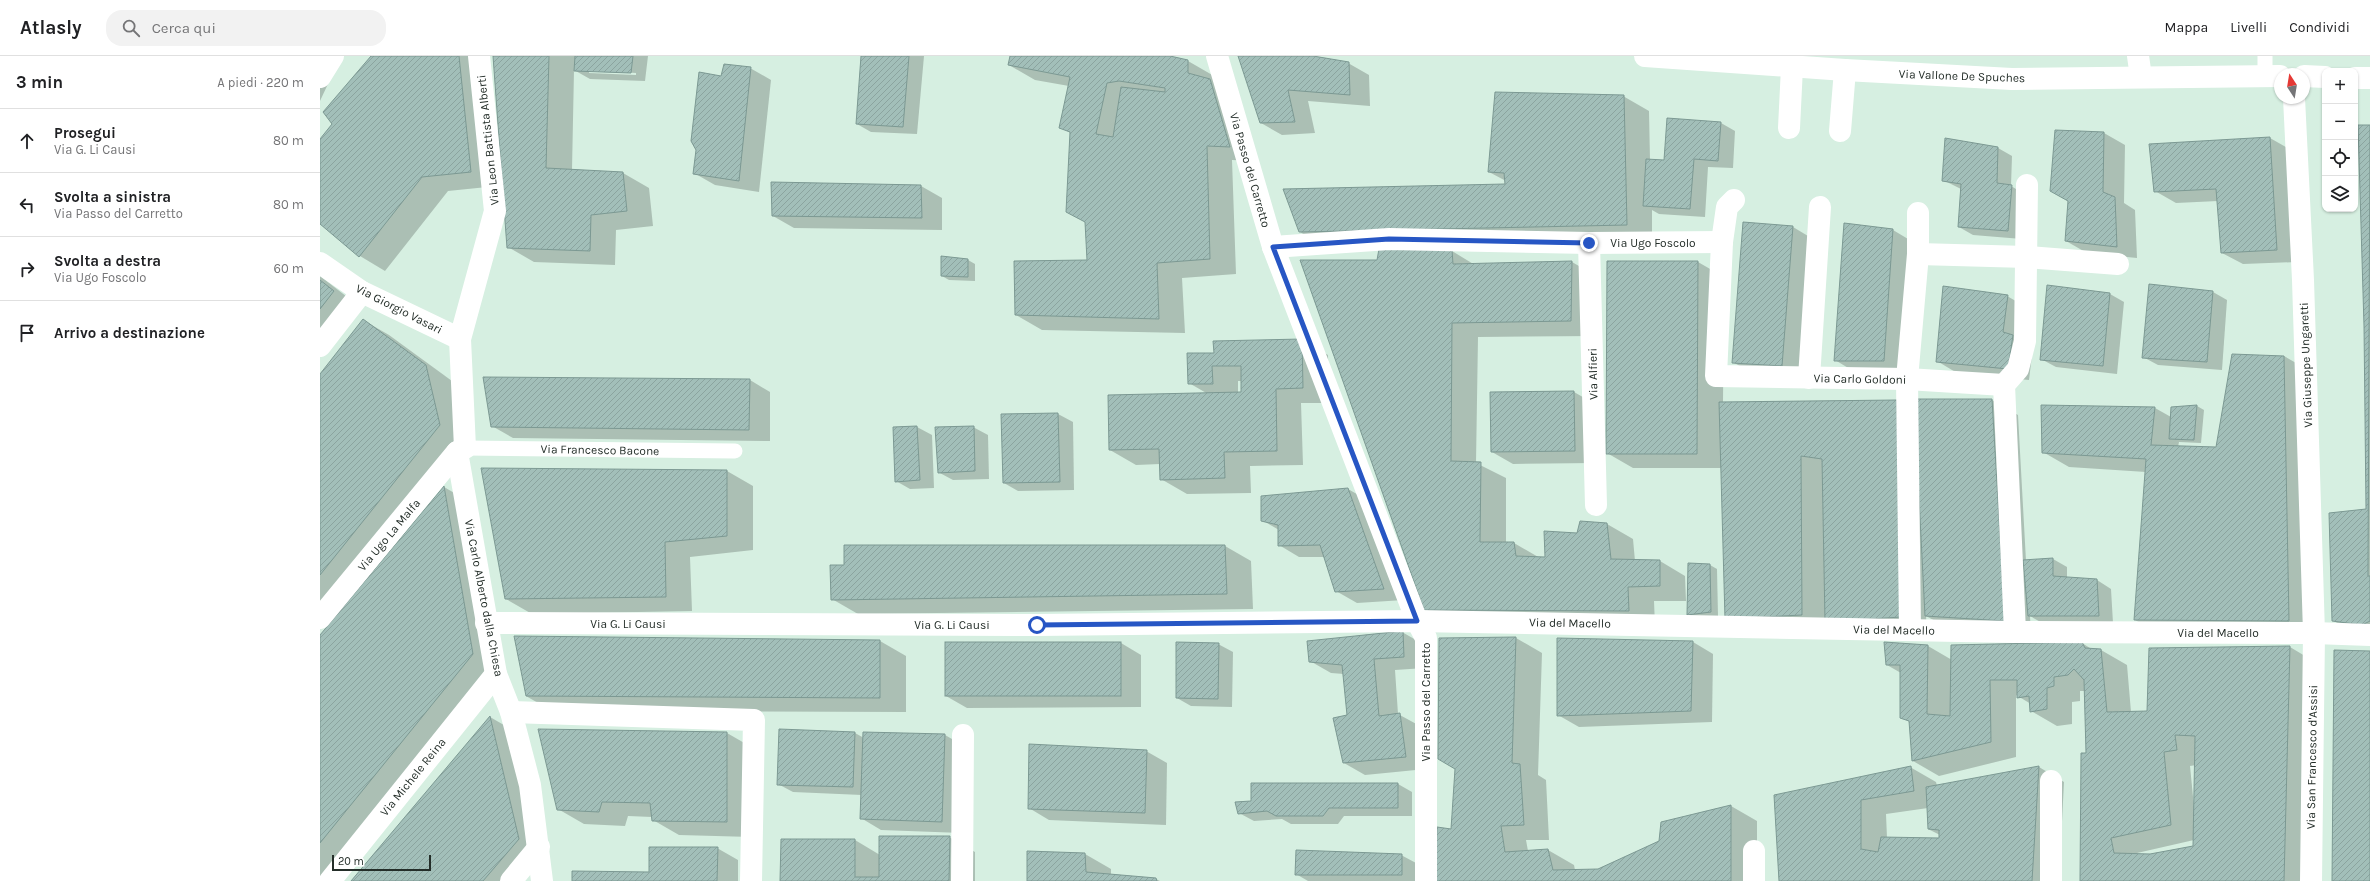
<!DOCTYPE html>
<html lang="it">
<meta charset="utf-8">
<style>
:root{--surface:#fff;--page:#f2f2f2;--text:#202124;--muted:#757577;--line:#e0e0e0}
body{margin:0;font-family:Karla,sans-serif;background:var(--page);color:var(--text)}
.controls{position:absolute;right:12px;top:12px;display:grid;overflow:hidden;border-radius:8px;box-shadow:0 1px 3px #0004}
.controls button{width:36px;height:36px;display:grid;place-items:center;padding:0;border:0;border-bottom:1px solid var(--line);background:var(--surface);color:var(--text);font:20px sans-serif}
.compass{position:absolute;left:1954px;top:12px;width:36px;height:36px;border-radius:50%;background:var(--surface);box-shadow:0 1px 3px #0004;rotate:348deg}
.scale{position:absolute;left:12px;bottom:10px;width:99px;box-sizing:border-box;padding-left:4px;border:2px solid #242e29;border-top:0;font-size:11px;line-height:14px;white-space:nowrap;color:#242e29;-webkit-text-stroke:3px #fff;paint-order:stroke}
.stop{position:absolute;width:12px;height:12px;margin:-9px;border:3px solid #2756c4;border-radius:50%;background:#fff}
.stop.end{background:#2756c4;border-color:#fff;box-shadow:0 1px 4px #0008}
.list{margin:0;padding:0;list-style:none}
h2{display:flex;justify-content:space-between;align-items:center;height:52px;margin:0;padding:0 16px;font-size:17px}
h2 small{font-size:13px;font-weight:400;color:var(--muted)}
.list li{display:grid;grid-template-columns:26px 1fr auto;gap:12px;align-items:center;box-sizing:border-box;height:64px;padding:0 16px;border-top:1px solid var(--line)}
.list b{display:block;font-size:15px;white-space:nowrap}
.list p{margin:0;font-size:13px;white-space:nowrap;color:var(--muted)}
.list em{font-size:13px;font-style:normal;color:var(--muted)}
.icon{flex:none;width:22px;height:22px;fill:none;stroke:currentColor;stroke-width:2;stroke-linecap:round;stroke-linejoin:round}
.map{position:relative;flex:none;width:2050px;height:825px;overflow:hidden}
header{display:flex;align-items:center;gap:24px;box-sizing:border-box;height:56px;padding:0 20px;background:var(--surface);border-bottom:1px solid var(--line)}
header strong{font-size:19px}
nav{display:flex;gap:22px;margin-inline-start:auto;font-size:14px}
.search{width:280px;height:36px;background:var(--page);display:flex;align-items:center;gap:10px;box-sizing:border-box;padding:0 14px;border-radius:16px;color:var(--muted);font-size:15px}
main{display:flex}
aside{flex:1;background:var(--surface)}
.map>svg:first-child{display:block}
.shadow{fill:#0003;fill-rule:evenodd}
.building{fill:url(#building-hatch);stroke:#7c9993;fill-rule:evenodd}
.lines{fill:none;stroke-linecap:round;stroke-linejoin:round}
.service{stroke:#fff;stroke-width:15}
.minor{stroke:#fff;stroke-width:22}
.tertiary{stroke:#fff;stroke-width:22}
.route{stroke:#2756c4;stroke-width:5}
.labels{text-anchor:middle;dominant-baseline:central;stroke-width:4;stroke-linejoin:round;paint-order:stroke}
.street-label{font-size:12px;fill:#242e29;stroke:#fff}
</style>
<header>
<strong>Atlasly</strong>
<div class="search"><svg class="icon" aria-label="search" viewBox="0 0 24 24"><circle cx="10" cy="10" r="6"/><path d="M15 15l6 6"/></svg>Cerca qui</div>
<nav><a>Mappa</a><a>Livelli</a><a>Condividi</a></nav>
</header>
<main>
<aside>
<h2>3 min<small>A piedi · 220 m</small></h2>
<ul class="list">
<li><svg class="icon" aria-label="ahead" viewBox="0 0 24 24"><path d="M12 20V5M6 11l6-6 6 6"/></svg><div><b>Prosegui</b><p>Via G. Li Causi</p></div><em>80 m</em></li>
<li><svg class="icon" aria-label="left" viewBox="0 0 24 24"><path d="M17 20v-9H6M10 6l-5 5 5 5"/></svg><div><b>Svolta a sinistra</b><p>Via Passo del Carretto</p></div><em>80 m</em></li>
<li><svg class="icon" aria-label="right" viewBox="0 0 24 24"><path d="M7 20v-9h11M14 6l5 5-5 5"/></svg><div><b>Svolta a destra</b><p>Via Ugo Foscolo</p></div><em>60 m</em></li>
<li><svg class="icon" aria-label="arrive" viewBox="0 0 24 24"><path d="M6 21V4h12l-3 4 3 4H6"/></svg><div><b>Arrivo a destinazione</b></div></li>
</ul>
</aside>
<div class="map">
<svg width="2050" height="825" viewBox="0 0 2050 825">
<defs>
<pattern id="building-hatch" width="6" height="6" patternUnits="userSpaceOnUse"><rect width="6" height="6" fill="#a2bfb9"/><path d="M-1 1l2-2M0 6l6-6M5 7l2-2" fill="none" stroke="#8ba49f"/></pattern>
</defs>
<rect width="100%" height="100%" fill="#d6efe1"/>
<g class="shadow">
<polygon points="0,0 21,0 0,45"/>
<polygon points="52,0 164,0 177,130 128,135 65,215 40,200 0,167 0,85 14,68"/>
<path d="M174 0H328L325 25 270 23 254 14 252 114 303 117 329 132 333 170 296 174 295 209 214 206 188 191ZM269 14 316 17V19L269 17Z"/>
<polygon points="542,0 604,0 597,78 551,76 537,68"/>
<polygon points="691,0 845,0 868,5 894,20 935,105 912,104 916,218 862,222 865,277 722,274 696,259 768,205 766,166 751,77 740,71 749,30 715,24 689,9"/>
<polygon points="919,0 987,0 1028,7 1049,19 1050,50 988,45 995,77 962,79 941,67"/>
<polygon points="430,12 451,24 439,136 395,129 374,117 377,94 402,21"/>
<polygon points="1303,40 1329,55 1330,104 1344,105 1401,67 1415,75 1413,112 1388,111 1385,161 1339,158 1332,154 1332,183 1006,191 980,176 1186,129 1186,125 1169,116"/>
<polygon points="2039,70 2050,70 2050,581 2038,579 2012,564 2047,454 2045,270"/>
<polygon points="1784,77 1805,89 1804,147 1815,154 1817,202 1767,197 1746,185"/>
<polygon points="1950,82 1971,94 1977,206 1923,208 1902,197 1898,145 1856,147 1835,135"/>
<polygon points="1678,92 1692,100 1691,130 1706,139 1702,183 1653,179 1639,171 1641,133 1623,124"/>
<polygon points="601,130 622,142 622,174 474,172 453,160"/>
<polygon points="1473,171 1493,183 1483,322 1433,318 1413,306"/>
<polygon points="1573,174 1593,186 1584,317 1535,316 1515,304"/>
<polygon points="1132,195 1155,209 1252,206 1278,221 1277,280 1158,281 1156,407 1186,422 1186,487 1194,487 1220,502 1226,503 1258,478 1287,468 1313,483 1315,505 1340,505 1365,520 1366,545 1334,545 1335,570 1131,568 1105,553 1058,205"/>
<polygon points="648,204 655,208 655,225 629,224 622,220"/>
<polygon points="1378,206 1404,221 1403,347 1672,344 1698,359 1706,505 1733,503 1747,511 1747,522 1777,524 1791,533 1793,567 1724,568 1710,560 1711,579 1632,574 1606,560 1607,575 1432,578 1402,412 1313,412 1287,397"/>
<polygon points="0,220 40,251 0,299"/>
<polygon points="1893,236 1907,244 1902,314 1838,309 1823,301"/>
<polygon points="1790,238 1804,246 1797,318 1736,311 1721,303"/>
<polygon points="1687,240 1708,252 1713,291 1709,324 1637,317 1617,305"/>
<polygon points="43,264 69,279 132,325 145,384 0,566 0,319"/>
<path d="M982 284 1008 299 1009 347H981L983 409 930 410 931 437 867 438 841 423 840 408 816 409 790 394 888 338 869 327 895 298ZM918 325H922V337H918Z"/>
<polygon points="1964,300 1990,315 1995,580 1841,579 1815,564 1826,416 1749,411 1723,396 1835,352 1851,361 1877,350 1884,354 1881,387 1859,386 1858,391 1896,392"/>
<polygon points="430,324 450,336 450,385 193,382 172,370"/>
<polygon points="1254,336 1275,348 1275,407 1193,408 1172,396"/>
<polygon points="738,358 753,366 754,434 698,435 684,427 682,359"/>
<polygon points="597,371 612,379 614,432 590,433 576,425 574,372"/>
<polygon points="653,371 668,379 669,423 633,424 618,416"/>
<polygon points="407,415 433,430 433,494 370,501 372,555 212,558 186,543"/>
<polygon points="124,431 150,446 179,614 0,825 0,583"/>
<polygon points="1028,433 1049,445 1084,544 1037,547 1016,535 1005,501 979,501 959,489 959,474 942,464"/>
<polygon points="905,490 931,505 933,553 538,558 512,543"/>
<polygon points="1390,509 1397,513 1398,560 1375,563 1368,558"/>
<polygon points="1082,576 1103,588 1105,612 1075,614 1078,658 1100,670 1106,713 1045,719 1024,707 1028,660 1024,618 1011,617 990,605"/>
<polygon points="1196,582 1222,597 1218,719 1226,724 1229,784 1206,784 1208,795 1228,794 1254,809 1255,814 1279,814 1411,750 1437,765 1437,825 1116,825"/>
<polygon points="560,585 586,600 586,656 232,655 206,640"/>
<polygon points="1373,586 1393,598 1392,666 1259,671 1238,659"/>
<polygon points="801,587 821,599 821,651 647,652 626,640"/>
<path d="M1762 587 1773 594H1781L1807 609 1811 656H1828L1970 591 1995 606 1990 825H1761L1767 698 1766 635H1760V645L1752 646V668L1737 670 1711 655V648L1696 639V701L1619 720 1593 705 1590 666 1581 661V617L1567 609 1608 590 1632 604ZM1876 709 1875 751H1874L1870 710ZM1874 784V791L1830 799H1817V797Z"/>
<polygon points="898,588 913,596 912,651 871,650 857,642"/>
<polygon points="170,661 196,676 224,798 201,825 34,825"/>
<polygon points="407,677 433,692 432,781 359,779 333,764 332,761 308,760 305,770 264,768 238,753"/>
<polygon points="535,677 544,682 625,679 646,691 642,777 561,774 541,762 542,739 473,736 458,728"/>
<polygon points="826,695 847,707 846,769 729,764 709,752"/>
<path d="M1590 711 1616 726 1617 730 1719 711 1744 726 1739 825H1460L1455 740ZM1608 752V773L1620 779V783L1567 782 1566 758Z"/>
<polygon points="1078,728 1092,736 1092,760 1024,760 1018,768 971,768 962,763 934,765 919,757 932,746"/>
<polygon points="629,781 655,796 655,825 461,825 535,784 560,799"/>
<polygon points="397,792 418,804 418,825 253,825 329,817"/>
<polygon points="708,796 765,798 791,813 791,819 836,823 840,825 708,825"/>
<polygon points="1081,799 1096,807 1096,825 988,825 976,818"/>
</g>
<g class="building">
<polygon points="51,0 139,0 151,116 102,121 39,201 0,168 0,83 12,68 3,56"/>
<polygon points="173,0 229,0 226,112 303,116 307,155 271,159 270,195 187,192"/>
<polygon points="255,0 313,0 311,17 254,15"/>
<polygon points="541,0 589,0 583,71 536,68"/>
<path d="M690 0H850L868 4V17L890 23 910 91 887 90 890 203 837 207 839 263 695 259 694 205 767 204 765 166 746 156 750 76 739 72 750 21 688 9ZM799 25 845 32V36L801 31 793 81 776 78 787 27Z"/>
<polygon points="918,0 993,0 1029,6 1030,39 968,34 975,66 940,67"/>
<polygon points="404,8 431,11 419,125 373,118 376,94 371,85 379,16 401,20"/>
<polygon points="1175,36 1304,39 1307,169 979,176 963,133 1185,128 1184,117 1168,116"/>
<polygon points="1347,62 1401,66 1398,105 1374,103 1370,153 1323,150 1326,103 1344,104"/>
<polygon points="2038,69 2050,69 2048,520 2050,520 2050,565 2042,569 2012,565 2009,457 2046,453 2044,270"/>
<polygon points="1735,74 1784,76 1783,136 1795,141 1797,191 1745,185 1748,145 1730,135"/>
<polygon points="1950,81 1957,194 1901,197 1896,133 1834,136 1829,88"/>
<polygon points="1625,82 1678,91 1677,127 1692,129 1688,175 1638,171 1641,128 1622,125"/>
<polygon points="451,126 601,129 602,162 452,160"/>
<polygon points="1423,166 1473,170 1462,310 1412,307"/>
<polygon points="1524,167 1573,173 1564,305 1514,305"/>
<polygon points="1059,193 1132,194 1133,208 1252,205 1251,265 1132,267 1131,405 1161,406 1160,486 1194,486 1196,500 1225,501 1224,475 1257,477 1260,465 1287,467 1291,503 1340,504 1340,530 1308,531 1309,555 1104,554 980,204 1057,204"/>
<polygon points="621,200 648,203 648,221 621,220"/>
<polygon points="1287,205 1378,205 1377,398 1286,398"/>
<polygon points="0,224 14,235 0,253"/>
<polygon points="1829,228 1893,235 1887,306 1822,302"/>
<polygon points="1727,229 1790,237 1783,310 1720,304"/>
<polygon points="1623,230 1688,239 1683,276 1693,279 1688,313 1616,306"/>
<polygon points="43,263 106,309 120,369 0,519 0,318"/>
<polygon points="982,283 983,332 956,333 957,395 904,396 905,422 840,424 839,393 789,394 788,339 921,336 921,310 892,310 893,328 868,328 867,297 894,297 893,285"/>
<polygon points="1912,298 1964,300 1969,565 1814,564 1826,403 1722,397 1721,349 1835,351 1831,389 1896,391"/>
<polygon points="163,321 430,323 429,374 171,371"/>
<polygon points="1254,335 1255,395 1171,396 1170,336"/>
<polygon points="1594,343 1672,343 1685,565 1605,560"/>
<polygon points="1577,344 1581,561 1505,566 1502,403 1481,400 1482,559 1405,563 1399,346"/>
<polygon points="1877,349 1874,384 1849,383 1851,351"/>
<polygon points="738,357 740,426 683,427 681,358"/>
<polygon points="597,370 600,424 575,426 573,371"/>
<polygon points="654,370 655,415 618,417 615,371"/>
<polygon points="161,412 407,414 407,480 345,486 346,541 185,543"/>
<polygon points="124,430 153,598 0,787 0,579"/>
<polygon points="1028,432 1064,533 1015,536 1000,489 958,490 958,469 941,465 941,440"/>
<polygon points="524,489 905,489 907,538 511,544 510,509 524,509"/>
<polygon points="1733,502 1733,520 1777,523 1779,560 1708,560 1703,504"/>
<polygon points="1368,507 1390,508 1391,556 1367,559"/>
<polygon points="1083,575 1084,601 1054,603 1059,660 1080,657 1086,701 1023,707 1013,662 1027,659 1022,609 989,606 987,585"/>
<polygon points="194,580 560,584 560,642 206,640"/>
<polygon points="1196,581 1192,707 1200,708 1204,769 1181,770 1185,796 1228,793 1233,814 1278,813 1339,785 1341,766 1411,749 1411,825 1115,825 1117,771 1131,773 1135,713 1118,703 1119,582"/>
<polygon points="1237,582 1373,585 1371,655 1237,660"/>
<rect x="625" y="586" width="176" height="54"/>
<polygon points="856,586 899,587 898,643 856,642"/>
<path d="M1564 586 1608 589 1607 658 1630 660 1631 589 1762 586 1765 592 1781 593 1787 656 1827 655 1829 592 1970 590 1964 825H1760L1761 697H1766L1764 624 1754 613 1748 619 1734 621V630L1727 632V653L1710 656 1709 640 1697 642V624H1670L1671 686 1592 705 1589 665 1580 662V609H1566ZM1855 679 1875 680 1873 790 1830 798 1794 797 1791 782 1851 769 1844 696 1857 694Z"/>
<polygon points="2014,594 2050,595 2050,825 2012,825"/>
<polygon points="170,660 199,783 163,825 31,825"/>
<polygon points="218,673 407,676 407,766 332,765 330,747 282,746 279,756 237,754"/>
<polygon points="459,673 535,676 533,731 457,729"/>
<polygon points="543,676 625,678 622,766 540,763"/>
<polygon points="709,688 827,694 825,757 708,753"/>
<polygon points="1591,710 1594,735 1541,744 1541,793 1558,796 1561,781 1619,782 1619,774 1608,773 1606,731 1719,710 1712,825 1459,825 1454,739"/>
<polygon points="931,727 1078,727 1078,752 1009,752 1003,760 956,760 947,755 918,758 915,746 931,745"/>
<polygon points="559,780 630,780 629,825 460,825 461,783 535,783 535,821 559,821"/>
<polygon points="329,791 398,791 397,825 252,825 252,815 329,816"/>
<polygon points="976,794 1082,798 1082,819 975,819"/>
<polygon points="707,795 765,797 766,816 836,822 837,825 707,825"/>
</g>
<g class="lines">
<g class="service">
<polyline points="1945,20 1945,0"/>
<polyline points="145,392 415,395"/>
</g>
<g class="minor">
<polyline points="159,0 175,155 140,283 145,392 137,396 176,618 191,656 210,729 222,825"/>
<polyline points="1818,0 1821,21"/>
<polyline points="0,21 13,0"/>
<polyline points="1974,42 1983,224 1994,577 1991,825"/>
<polyline points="1469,72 1472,11"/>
<polyline points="1520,75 1525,14"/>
<polyline points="1414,144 1407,151 1402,186 1396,320 1587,323 1684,329"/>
<polyline points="1269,187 1276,449"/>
<polyline points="953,191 1069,183 1269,187 1402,186"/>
<polyline points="1598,198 1707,201 1798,208"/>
<polyline points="0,207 42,236 140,283"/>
<polyline points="0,290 42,236"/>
<polyline points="1489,322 1500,151"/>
<polyline points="0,562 137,396"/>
<polyline points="166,567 717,569 1097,565 1695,576 1994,577 2050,579"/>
<polyline points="1590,574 1587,323 1598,198 1598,157"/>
<polyline points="1695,576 1684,329 1698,313 1705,285 1707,129"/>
<polyline points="191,656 434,664 431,825"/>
<polyline points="1434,795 1434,825"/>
<polyline points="10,825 176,618"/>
<polyline points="191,825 219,791"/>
<polyline points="642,825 643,679"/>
<polyline points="1731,825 1731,725"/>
</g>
<g class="tertiary">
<polyline points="897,0 953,191 1097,565 1106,582 1106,825"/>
<polyline points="1325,0 1525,14 1692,23 1960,20"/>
<polyline points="1984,20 2005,21"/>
<polyline points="2035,22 2050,22"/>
</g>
</g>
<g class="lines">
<polyline class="route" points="717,569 1097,565 953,191 1069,183 1269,187"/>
</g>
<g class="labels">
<g class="street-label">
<text transform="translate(1642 20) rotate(2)">Via Vallone De Spuches</text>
<text transform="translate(168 84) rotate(-96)">Via Leon Battista Alberti</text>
<text transform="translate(930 114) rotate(74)">Via Passo del Carretto</text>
<text x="1333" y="187">Via Ugo Foscolo</text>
<text transform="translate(79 253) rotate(27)">Via Giorgio Vasari</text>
<text transform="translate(1986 309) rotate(-92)">Via Giuseppe Ungaretti</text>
<text transform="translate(1273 318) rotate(-91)">Via Alfieri</text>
<text transform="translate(1540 323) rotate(1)">Via Carlo Goldoni</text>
<text transform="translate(280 394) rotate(1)">Via Francesco Bacone</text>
<text transform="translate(69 479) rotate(-50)">Via Ugo La Malfa</text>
<text transform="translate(164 542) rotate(79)">Via Carlo Alberto dalla Chiesa</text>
<text transform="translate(1250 567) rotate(1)">Via del Macello</text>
<text x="308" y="568">Via G. Li Causi</text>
<text x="632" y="569">Via G. Li Causi</text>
<text transform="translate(1574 574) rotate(1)">Via del Macello</text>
<text x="1898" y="577">Via del Macello</text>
<text transform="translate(1106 646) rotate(-90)">Via Passo del Carretto</text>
<text transform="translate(1992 701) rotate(-89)">Via San Francesco d'Assisi</text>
<text transform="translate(93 721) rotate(-51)">Via Michele Reina</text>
</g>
</g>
</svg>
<div class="controls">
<button>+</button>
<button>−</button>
<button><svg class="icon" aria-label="locate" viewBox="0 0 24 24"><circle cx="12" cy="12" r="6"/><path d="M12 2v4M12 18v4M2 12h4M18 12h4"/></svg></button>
<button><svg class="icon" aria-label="layers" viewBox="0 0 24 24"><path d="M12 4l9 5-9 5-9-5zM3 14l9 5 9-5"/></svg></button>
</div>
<svg class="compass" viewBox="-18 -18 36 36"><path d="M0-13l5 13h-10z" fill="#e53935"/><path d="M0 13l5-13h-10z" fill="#757577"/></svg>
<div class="scale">20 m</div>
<div class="stop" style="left:717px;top:569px"></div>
<div class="stop end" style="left:1269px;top:187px"></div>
</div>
</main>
